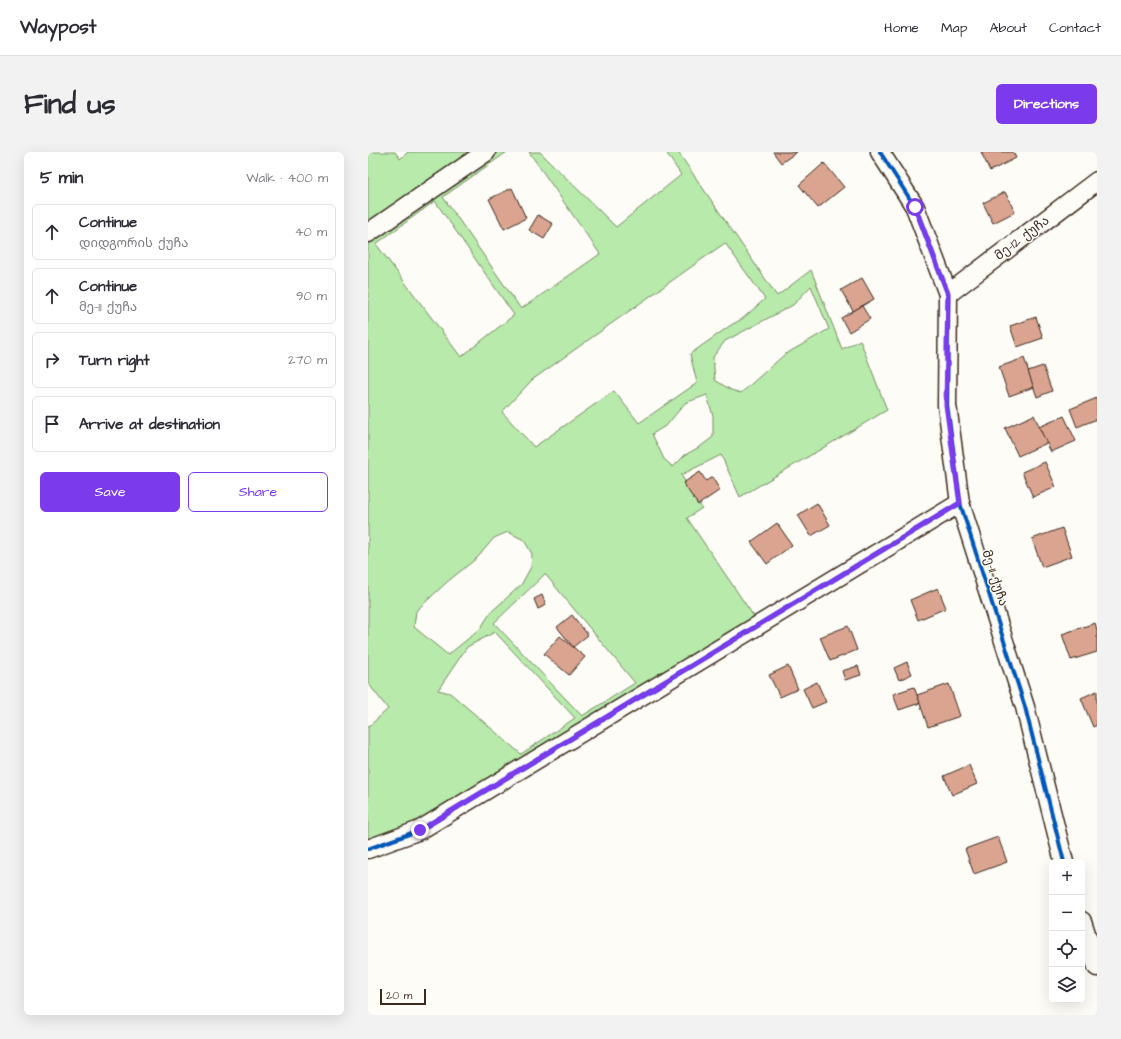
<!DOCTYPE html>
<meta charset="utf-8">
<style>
:root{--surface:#fff;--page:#f2f2f3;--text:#2b2b33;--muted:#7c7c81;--line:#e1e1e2;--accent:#7c3aed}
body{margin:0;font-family:"Architects Daughter","Noto Sans Georgian",sans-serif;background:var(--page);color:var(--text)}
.controls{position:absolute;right:12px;bottom:12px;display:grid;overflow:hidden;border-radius:6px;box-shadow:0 4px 16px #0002}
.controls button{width:36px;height:36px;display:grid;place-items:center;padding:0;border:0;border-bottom:1px solid var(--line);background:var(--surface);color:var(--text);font:20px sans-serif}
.scale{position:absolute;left:12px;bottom:10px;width:46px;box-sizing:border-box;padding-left:4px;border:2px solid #3b2a1e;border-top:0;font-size:11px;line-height:14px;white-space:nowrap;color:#3b2a1e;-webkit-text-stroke:3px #fdfcf7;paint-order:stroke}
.stop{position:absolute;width:12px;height:12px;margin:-9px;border:3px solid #7c3aed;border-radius:50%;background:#fff}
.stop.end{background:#7c3aed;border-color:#fff;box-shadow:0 1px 4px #0008}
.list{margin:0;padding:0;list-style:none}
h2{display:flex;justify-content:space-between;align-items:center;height:52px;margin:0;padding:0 16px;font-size:17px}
h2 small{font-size:13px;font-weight:400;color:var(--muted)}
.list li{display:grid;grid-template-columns:26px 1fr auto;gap:12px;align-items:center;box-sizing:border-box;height:56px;margin:0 8px 8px;padding:0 8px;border:1px solid var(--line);border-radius:6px}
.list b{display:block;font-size:15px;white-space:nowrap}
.list p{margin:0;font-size:13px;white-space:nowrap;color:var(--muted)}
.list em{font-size:13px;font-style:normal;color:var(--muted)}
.actions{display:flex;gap:8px;padding:12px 16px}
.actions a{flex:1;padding:9px 0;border:1px solid var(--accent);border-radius:6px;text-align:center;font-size:14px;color:var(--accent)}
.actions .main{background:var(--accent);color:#fff}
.icon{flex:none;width:22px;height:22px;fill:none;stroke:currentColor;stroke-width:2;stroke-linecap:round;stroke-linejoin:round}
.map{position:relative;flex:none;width:729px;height:863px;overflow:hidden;border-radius:6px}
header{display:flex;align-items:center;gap:24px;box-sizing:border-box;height:56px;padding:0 20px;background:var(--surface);border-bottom:1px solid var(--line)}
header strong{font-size:19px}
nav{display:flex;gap:22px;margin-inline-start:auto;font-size:14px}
.intro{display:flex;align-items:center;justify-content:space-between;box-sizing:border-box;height:96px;padding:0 24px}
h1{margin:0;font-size:28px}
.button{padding:10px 18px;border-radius:6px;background:var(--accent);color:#fff;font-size:14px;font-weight:700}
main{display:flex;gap:24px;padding:0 24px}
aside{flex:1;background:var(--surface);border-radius:6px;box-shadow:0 4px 16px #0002}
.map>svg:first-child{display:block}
.green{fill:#b7eaab;stroke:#798a64;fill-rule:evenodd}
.building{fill:#daa490;stroke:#3b2a1e}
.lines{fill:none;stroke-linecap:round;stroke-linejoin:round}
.minor-casing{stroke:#3b2a1e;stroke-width:21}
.minor{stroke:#fdfcf7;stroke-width:18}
.cycleway-casing{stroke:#fdfcf7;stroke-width:6}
.cycleway{stroke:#0057b8;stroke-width:4}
.route{stroke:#7c3aed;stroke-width:5}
.labels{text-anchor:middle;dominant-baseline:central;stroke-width:3;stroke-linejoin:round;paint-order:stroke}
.street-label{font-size:13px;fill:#3b2a1e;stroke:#fdfcf7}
</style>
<header>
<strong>Waypost</strong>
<nav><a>Home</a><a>Map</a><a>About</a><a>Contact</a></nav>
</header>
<div class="intro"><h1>Find us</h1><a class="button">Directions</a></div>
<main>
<aside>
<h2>5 min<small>Walk · 400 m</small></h2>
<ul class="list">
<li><svg class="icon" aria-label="ahead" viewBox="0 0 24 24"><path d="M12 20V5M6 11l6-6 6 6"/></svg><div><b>Continue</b><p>დიდგორის ქუჩა</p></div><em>40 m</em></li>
<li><svg class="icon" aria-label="ahead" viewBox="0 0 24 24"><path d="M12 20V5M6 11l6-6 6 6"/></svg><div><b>Continue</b><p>მე-11 ქუჩა</p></div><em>90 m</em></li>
<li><svg class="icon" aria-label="right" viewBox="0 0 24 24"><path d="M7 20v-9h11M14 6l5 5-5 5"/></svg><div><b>Turn right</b></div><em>270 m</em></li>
<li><svg class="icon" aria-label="arrive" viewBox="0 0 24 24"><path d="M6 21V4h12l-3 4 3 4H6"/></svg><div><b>Arrive at destination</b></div></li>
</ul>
<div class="actions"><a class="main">Save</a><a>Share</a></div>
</aside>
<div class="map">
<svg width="729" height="863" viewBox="0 0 729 863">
<rect width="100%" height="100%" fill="#fdfcf7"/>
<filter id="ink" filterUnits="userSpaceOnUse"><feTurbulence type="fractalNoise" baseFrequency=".025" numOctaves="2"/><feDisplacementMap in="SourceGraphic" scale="8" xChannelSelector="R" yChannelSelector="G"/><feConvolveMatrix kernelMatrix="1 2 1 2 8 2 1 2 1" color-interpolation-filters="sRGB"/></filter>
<g filter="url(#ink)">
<g class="green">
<polygon points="0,0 27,0 32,7 40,0 105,0 0,70"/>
<path d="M126 0H139L75 45 153 157 232 102 161 0H172L248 75 313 23 298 0H310L409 144 443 118 474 197 492 188 519 258 372 345 353 303 313 323 334 356 319 366 389 469 54 672 0 690V575L20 557 0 531V86ZM67 49 146 163 93 205 8 92ZM357 91 397 147 374 167 363 173 322 202 329 231 271 271 246 239 166 295 134 260 164 228ZM443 134 461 177 416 203 373 241 363 238 347 228 345 205 357 189 425 153ZM339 243 345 264V285L333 294 317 303 305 315 296 307 284 282 299 273 317 251ZM140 380 156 388 164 402 163 415 153 433 123 460 112 477 80 503 46 475 48 459 79 430 109 406 126 386ZM177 422 267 531 214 564 126 471ZM127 480 207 566 153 602 82 541 70 538 99 495Z"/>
</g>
<g class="building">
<polygon points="405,0 429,0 413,11"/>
<polygon points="613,0 645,0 648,6 622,19"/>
<polygon points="456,11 476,35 450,56 431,33"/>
<polygon points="144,36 158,66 136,77 121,47"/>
<polygon points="637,40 647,60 625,71 615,51"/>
<polygon points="170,63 185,72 176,87 161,78"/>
<polygon points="494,126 506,147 485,159 473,138"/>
<polygon points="494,154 502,167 481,180 473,166"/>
<polygon points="668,165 675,186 649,195 642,174"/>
<polygon points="656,206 666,235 641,244 631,215"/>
<polygon points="675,214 684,239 669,245 660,219"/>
<polygon points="729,246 729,267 709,275 702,257"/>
<polygon points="666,263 679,291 650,304 637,276"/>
<polygon points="696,264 708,289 683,300 671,275"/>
<polygon points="677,310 688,335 665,345 654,320"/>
<polygon points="332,320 338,329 344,325 352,338 330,353 315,331"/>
<polygon points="449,351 462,373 443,384 430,363"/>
<polygon points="409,371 424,393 399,412 383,390"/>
<polygon points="694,376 704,404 674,415 664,387"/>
<polygon points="570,436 578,456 550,468 542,448"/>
<polygon points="174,443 178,453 170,457 166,447"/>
<polygon points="204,463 220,483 205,495 189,475"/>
<polygon points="727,471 729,478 729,500 703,508 694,482"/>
<polygon points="480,474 489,498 462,509 452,485"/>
<polygon points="192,484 217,505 201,523 176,502"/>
<polygon points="539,510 544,522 531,528 526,516"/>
<polygon points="420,514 430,537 412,545 401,523"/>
<polygon points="490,514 493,523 477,528 474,519"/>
<polygon points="449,530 458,550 444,556 435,537"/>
<polygon points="581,532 592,564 560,575 549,543"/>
<polygon points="546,535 552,551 531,558 525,542"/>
<polygon points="729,539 729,573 725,575 713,546"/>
<polygon points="601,613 609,632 584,643 576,624"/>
<polygon points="630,685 639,710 606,722 597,697"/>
</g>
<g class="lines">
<g class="minor-casing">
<g id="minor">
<polyline points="512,0 547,55 580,142 579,253 592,351 657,555 696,710"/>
<polyline points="0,81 118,0"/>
<polyline points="580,142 729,29"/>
<polyline points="0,697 52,678 592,351"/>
<polyline points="714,769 729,815"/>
</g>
</g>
<use href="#minor" class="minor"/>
<g class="cycleway-casing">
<g id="cycleway">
<polyline points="512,0 547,55 580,142 579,253 592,351 657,555 696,710"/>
<polyline points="0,697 52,678 592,351"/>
</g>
</g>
<use href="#cycleway" class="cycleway"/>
</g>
</g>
<g class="lines" filter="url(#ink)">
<polyline class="route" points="52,678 592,351 578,253 580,142 547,55"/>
</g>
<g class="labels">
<g class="street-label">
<text transform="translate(654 86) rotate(-37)">მე-12 ქუჩა</text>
<text transform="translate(627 426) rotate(72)">მე-11 ქუჩა</text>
</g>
</g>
</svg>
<div class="controls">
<button>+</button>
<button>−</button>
<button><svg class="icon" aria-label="locate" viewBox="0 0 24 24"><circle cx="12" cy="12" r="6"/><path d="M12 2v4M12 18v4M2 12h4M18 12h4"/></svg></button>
<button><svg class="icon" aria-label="layers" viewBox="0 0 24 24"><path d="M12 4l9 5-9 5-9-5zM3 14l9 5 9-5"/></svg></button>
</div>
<div class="scale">20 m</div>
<div class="stop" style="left:547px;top:55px"></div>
<div class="stop end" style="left:52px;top:678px"></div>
</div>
</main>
